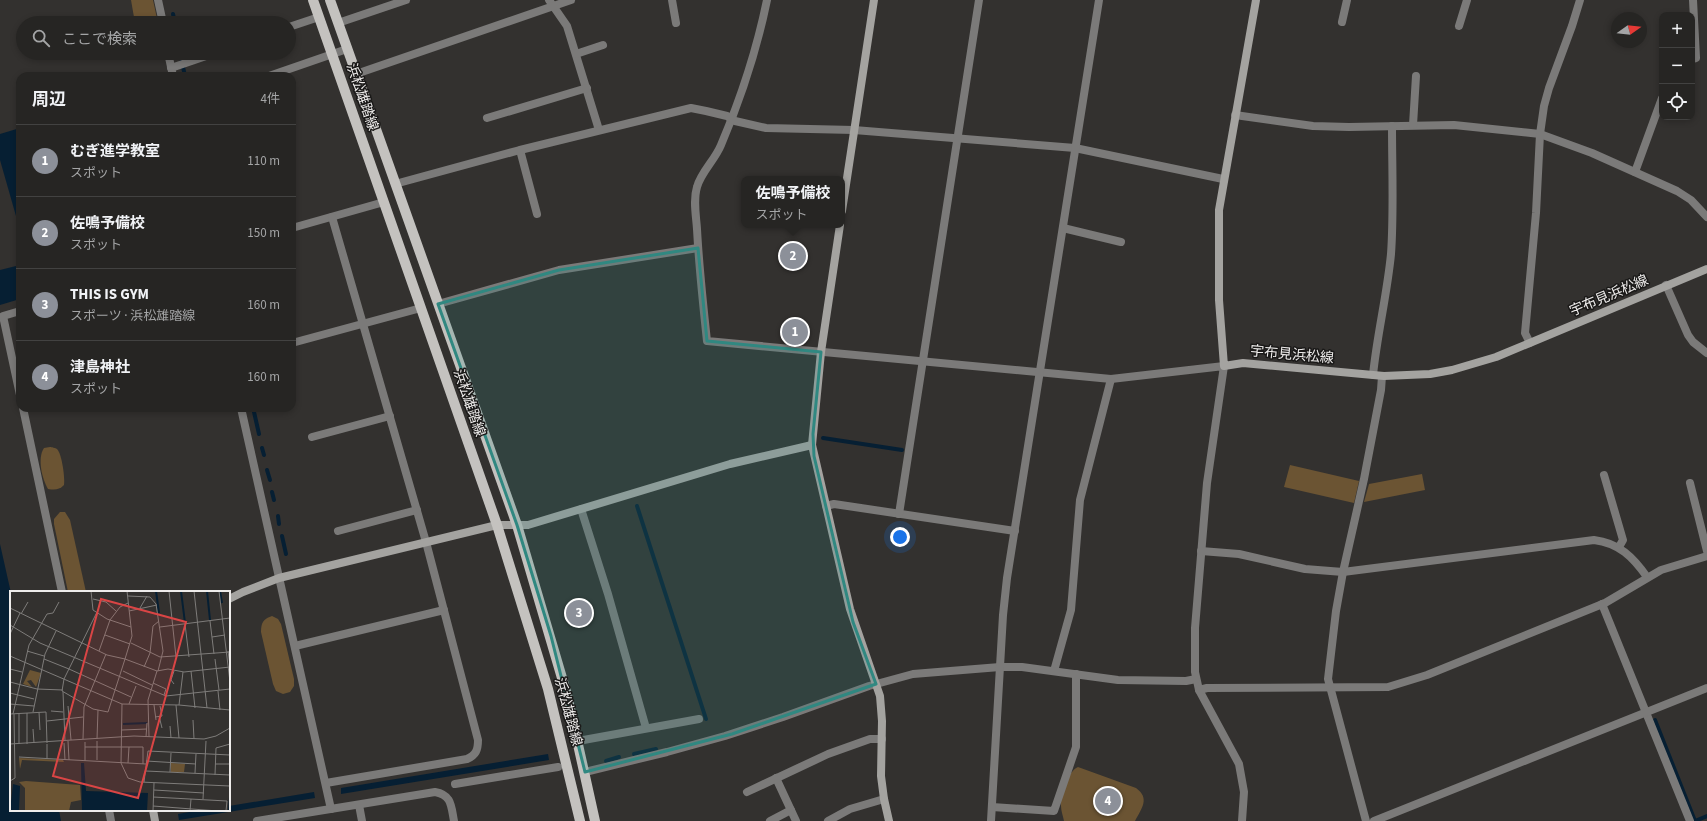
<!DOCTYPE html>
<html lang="ja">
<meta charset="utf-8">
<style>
:root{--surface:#262523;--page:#323130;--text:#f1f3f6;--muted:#a4a5a6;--line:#424241;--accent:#8c9099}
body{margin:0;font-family:"Source Sans 3","Noto Sans JP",sans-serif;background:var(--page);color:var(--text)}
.controls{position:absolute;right:12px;top:12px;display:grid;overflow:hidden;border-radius:8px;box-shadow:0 2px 6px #0003}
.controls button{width:36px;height:36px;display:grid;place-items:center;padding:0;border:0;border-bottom:1px solid var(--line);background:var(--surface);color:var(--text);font:20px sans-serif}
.compass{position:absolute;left:1611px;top:12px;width:36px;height:36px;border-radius:50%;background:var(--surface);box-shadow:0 2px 6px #0003;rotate:75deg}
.you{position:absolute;left:900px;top:537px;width:14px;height:14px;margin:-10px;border:3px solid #fff;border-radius:50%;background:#1a73e8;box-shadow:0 0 0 6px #1a73e833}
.badge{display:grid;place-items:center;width:26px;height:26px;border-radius:50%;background:var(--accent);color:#fff;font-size:13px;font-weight:700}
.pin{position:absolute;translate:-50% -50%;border:2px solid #fff;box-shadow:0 1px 4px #0006}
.popup{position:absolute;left:741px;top:176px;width:104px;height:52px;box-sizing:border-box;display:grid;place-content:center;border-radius:8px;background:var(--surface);filter:drop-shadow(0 1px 3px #0005);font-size:13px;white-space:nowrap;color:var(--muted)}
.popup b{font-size:15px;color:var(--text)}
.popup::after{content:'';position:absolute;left:50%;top:100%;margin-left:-8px;border:8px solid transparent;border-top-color:var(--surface)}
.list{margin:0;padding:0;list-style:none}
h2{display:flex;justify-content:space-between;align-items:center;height:52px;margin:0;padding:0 16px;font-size:17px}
h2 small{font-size:13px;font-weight:400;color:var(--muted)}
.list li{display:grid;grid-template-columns:26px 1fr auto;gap:12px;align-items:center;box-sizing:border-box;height:72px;padding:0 16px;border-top:1px solid var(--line)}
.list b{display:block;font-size:15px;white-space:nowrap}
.list p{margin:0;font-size:13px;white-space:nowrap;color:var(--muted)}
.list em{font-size:13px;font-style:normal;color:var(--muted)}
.icon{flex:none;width:22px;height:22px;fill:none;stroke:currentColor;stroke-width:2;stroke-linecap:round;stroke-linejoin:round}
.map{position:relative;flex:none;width:1707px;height:821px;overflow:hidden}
.search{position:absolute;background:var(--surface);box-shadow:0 2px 6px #0003;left:16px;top:16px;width:280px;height:44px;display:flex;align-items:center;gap:10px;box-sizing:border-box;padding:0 14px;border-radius:22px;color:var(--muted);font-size:15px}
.panel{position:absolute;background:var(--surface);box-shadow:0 2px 6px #0003;left:16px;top:72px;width:280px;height:340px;border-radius:12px}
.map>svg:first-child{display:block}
.green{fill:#6b5433}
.water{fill:#061f33}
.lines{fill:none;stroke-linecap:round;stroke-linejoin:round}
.stream{stroke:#061f33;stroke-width:4}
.street{stroke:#7b7a79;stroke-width:8}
.secondary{stroke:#a4a3a0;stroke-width:8}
.primary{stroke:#c4c2bf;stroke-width:10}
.marked{fill:#308881;fill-opacity:0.2;stroke:#308881;stroke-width:3;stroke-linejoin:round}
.labels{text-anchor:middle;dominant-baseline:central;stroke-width:3;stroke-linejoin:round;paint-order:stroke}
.street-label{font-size:14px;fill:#eeeceb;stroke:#1a1918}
.inset-river{fill:none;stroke:#061f33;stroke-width:2}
.inset-road{fill:none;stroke:#7e7c7a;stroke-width:1}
.view{fill:#da4545;fill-opacity:0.15;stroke:#da4545;stroke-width:2}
.inset-edge{fill:none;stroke:#eeeceb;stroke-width:2}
</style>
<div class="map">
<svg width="1707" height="821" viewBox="0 0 1707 821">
<rect width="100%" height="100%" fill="#33312f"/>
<g class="green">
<polygon points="131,0 153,0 158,23 135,23"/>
<path d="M50 447C51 447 56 448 57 449 62 454 65 478 64 485 59 490 55 490 48 489 42 479 37 458 44 448Z"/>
<polygon points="1290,465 1359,481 1354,503 1284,487"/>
<polygon points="1422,474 1425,490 1364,502 1369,484"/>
<polygon points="60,512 65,512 70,520 86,592 68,592 54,524 54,519"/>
<path d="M272 616 278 619 281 624 294 679V686L290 692 283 694 276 691 273 684 261 632C261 623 263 619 272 616Z"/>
<path d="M1078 767 1136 788C1150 798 1142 808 1135 821H1064C1063 816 1061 811 1061 806 1060 795 1068 771 1078 767Z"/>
</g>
<g class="water">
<polygon points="20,128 20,230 0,160 0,134"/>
<polygon points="20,265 20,299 0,305 0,270"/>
<polygon points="0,544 11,593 11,810 59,810 61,821 0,821"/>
<polygon points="548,754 549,760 341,794 341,788"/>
<polygon points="314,792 315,798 179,820 178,814 201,810 229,810 229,806"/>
</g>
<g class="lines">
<g class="stream">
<polyline points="173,14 175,23"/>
<polyline points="180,53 182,61"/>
<polyline points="183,67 185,76"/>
<polyline points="254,412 259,434"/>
<polyline points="823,438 902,450"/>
<polyline points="262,448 264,455"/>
<polyline points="267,470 270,480"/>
<polyline points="272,492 274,500"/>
<polyline points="637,506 706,719"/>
<polyline points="278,516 279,524"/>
<polyline points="282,536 286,554"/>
<polyline points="1655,720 1695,821"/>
<polyline points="634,754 656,749"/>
<polyline points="606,761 619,757"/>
<polyline points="1695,821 1707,816"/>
</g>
<g class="street">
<polyline points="158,0 163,23"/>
<polyline points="549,0 567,26 599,130"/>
<polyline points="672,0 676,23"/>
<path d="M767 0C757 49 741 98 721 145 715 160 701 172 697 187 693 200 696 215 697 229 699 267 703 304 707 341L1111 379 1224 366 1207 483 1195 628V672L1199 690 1239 764 1244 792 1242 821"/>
<polyline points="1342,22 1347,0"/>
<polyline points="338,23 406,0"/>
<polyline points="1459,26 1467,0"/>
<polyline points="289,27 319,17"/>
<polyline points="168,53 173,76"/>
<polyline points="576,54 603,45"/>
<polyline points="1692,59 1696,58 1693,0"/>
<polyline points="171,68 215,53"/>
<polyline points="356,74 571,0"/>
<polyline points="269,76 347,49"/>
<polyline points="1235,115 1313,126 1349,127 1454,125 1540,134 1592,153 1677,191 1691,200 1707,217"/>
<polyline points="487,118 587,88"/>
<polyline points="1413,125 1416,76"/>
<polyline points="520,150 537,214"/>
<polyline points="1635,172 1662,98"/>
<polyline points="395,184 520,150 691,108 706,111 727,116 735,121 766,128 854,130 1075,148 1223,179"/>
<polyline points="292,228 384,202"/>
<polyline points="1063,228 1121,242"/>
<polyline points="1666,285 1688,335 1693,342 1707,353"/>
<polyline points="438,304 559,270 698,248"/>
<polyline points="20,311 3,316 20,395"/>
<polyline points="292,343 421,308"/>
<polyline points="1530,343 1525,333 1536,213 1540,134 1544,106 1549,88 1572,26 1580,0"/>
<path d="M1373 375C1377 335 1387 295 1391 254 1394 212 1392 169 1392 126"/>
<polyline points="23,408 62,592"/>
<polyline points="241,408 331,809"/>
<polyline points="312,437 390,416"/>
<polyline points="1604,475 1623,540 1619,547"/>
<polyline points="1690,483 1707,551"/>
<polyline points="826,506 834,504 1015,531"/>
<polyline points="581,509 608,594 646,728"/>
<polyline points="899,514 979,0"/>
<polyline points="338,531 417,510"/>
<path d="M1201 551 1239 554 1305 569 1343 572 1594 540C1619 543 1633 557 1647 577"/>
<polyline points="1602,604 1690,821"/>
<polyline points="295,646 444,610"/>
<polyline points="1054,671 1071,610 1080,500 1111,379"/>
<polyline points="1199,690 1207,688 1388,687 1427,675 1605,603 1661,570 1707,556"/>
<polyline points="578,741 699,719"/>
<polyline points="585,772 667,752 725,736 783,717 869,686 913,674 1000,667 1022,667 1118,680 1186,681 1196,679"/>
<polyline points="776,778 796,821"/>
<path d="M326 783 467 759C476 755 478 750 478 740L426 542 332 217"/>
<polyline points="455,784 558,767"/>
<polyline points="747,792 828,754 870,739 882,739"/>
<polyline points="359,805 362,821"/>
<polyline points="992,807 1054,811 1076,747 1076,674"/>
<polyline points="109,810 111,821"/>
<path d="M257 821 435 792C452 795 451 806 454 821"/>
<polyline points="770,821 791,810"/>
<polyline points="828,821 850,809 884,799"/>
<polyline points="991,821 1003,615 1007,578 1099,0"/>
<polyline points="1366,821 1328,679 1336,611 1343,572 1364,479 1381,390 1382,376"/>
<polyline points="1374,821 1707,688"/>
</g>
<g class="secondary">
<polyline points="1256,0 1219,210 1219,300 1224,366 1243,363 1384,376 1430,374 1452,370 1496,357 1707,269"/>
<polyline points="842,211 874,0"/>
<polyline points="840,225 821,352 812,445 850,609 880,696 882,721 881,776 884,799 889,821"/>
<polyline points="229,599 243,592 279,578 497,525 528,525 730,464 812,445"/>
<polyline points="153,810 155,821"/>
</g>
<g class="primary">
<polyline points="313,0 497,525 548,689 580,821"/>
<polyline points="330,0 517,525 567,695 595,821"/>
</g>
</g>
<path class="marked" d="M698 248 707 341 821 352 813 434 814 456 853 622 876 684 732 734 585 772 551 636 517 525 438 304 559 270Z"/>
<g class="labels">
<g class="street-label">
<text transform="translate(362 97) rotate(71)">浜松雄踏線</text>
<text transform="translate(1609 296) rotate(-23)">宇布見浜松線</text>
<text transform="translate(1292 355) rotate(5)">宇布見浜松線</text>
<text transform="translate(469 403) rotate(71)">浜松雄踏線</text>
<text transform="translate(568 712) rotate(75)">浜松雄踏線</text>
</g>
</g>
<g transform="translate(10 591)">
<rect width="220" height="220" fill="#33312f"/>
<path d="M20 79 31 82 26 96 21 89 17 90 22 96 13 93ZM9 167 53 169 54 171 12 169 10 178ZM161 172 175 173 174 181H161ZM16 190 70 194 71 209 61 211 59 220 15 219V197L9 191Z" fill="#6b5433"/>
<path d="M71 172H74L76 200 138 202 137 220H72ZM3 193 10 195 9 220H0Z" fill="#061f33"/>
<path class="inset-river" d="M146 0 149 22M171 0 175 32M197 0 200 29M210 0 212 12M113 133 137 132M219 220 220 206"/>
<path class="inset-road" d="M81 0 83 19 97 28 121 36M159 0 166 66M184 0 197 117M209 0 220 91M118 5 140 6 146 13 153 60 148 80M83 8 96 11 106 20M0 17 97 64 115 68 122 45 117 0M130 17 137 5M119 20 147 14M87 21 54 88 52 100 83 118 98 121 115 68 147 80 158 78 174 81 220 76M11 23 18 11M200 30 204 63M175 33 179 66M0 34 30 52 156 105 220 98M150 36 220 27M0 43 10 22M95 44 120 53M202 46 215 44M121 52 150 66 220 61M17 60 34 65M89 60 100 29 110 16 118 12M218 60 220 75M0 65 112 113 169 114 220 119M34 68 59 78M205 68 209 99M134 76 140 62 143 35 149 30M0 78 12 81M59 78 121 106M113 80 142 94M181 80 185 117M0 91 27 98 53 99M143 92 156 98 154 104M164 93 161 89 164 80M208 100 210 119M53 101 55 150M0 102 24 108M0 113 24 115M112 113 111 172 118 187 130 191 220 195M119 113 126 95M144 114 146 129M166 114 169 147M169 114 173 81M58 115 61 149M41 120 53 121M23 121 35 63 46 40M29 121 30 139M0 123 36 121 37 152M3 123 19 54 37 23 43 22 49 11M149 125 152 137M145 126 152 125 150 115M183 129 184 148M37 130 73 126M160 135 161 147M23 138 24 152M112 139 137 138M136 146 137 132M139 146 138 109 147 80M73 148 74 116 96 63M87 148 88 119M58 150 59 169M87 150V169M75 151V170M54 152 55 169M0 153 124 145 194 148 206 145 220 137M9 153V122M17 153V122M37 153V168M75 156H133V173M9 166 136 173M136 170 186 173M118 172 119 156M205 173H220M136 180 220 184V181M160 181 161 162M185 182 186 163M205 184 206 157 220 153M0 190 5 187 4 123M134 191 138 160 220 164M144 199 194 202M143 206 217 210 216 220M193 208 196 150M143 215 208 220M143 220 144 192M180 220 181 208"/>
<path class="view" d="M91 8 176 31 128 207 43 185Z"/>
<rect width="220" height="220" class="inset-edge"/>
</g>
</svg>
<div class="controls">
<button>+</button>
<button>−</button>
<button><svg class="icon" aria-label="locate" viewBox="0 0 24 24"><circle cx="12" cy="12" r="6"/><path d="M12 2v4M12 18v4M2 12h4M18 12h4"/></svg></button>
</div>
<svg class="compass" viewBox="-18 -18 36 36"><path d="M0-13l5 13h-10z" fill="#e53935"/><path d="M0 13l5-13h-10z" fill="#a4a5a6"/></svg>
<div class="you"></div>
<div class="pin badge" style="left:795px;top:332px">1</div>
<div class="pin badge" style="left:793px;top:256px">2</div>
<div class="popup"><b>佐鳴予備校</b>スポット</div>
<div class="pin badge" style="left:579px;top:613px">3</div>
<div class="pin badge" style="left:1108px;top:801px">4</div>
<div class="search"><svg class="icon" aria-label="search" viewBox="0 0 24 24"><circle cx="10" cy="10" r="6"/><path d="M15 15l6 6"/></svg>ここで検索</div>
<section class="panel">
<h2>周辺<small>4件</small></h2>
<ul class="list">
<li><span class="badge">1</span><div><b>むぎ進学教室</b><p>スポット</p></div><em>110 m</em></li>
<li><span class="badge">2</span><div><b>佐鳴予備校</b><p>スポット</p></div><em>150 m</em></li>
<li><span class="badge">3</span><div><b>THIS IS GYM</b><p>スポーツ · 浜松雄踏線</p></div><em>160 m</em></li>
<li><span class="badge">4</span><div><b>津島神社</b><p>スポット</p></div><em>160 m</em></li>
</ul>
</section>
</div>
